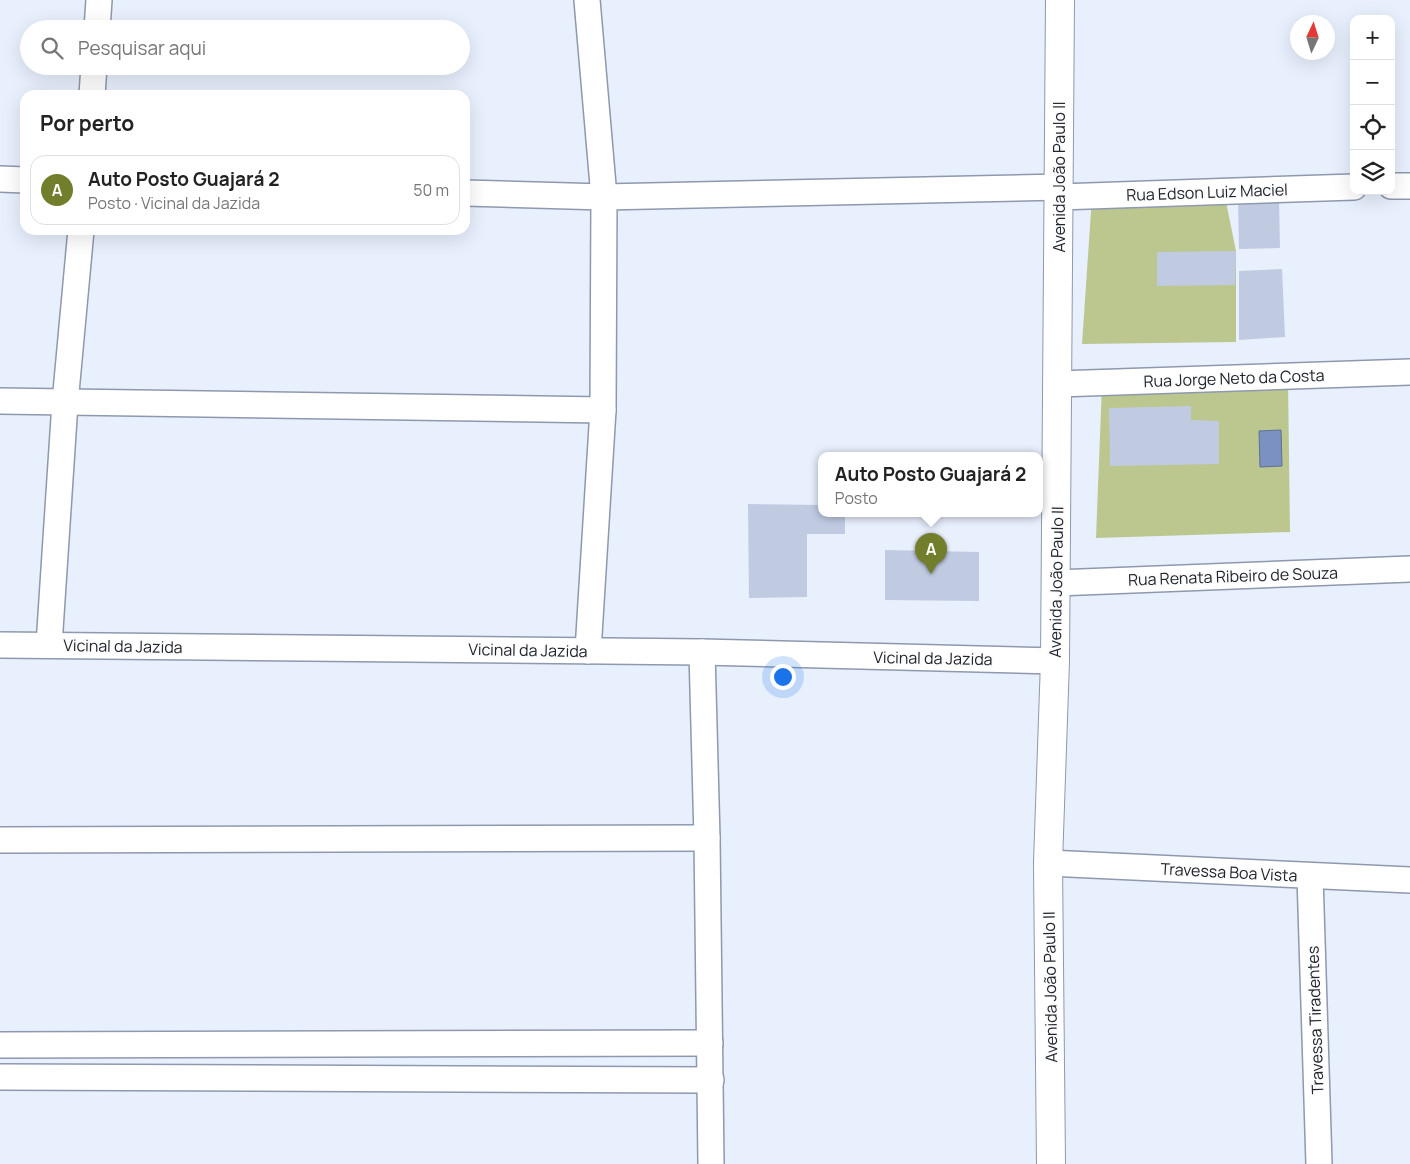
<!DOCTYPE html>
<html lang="pt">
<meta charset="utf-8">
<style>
:root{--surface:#fff;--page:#f2f2f2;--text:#222;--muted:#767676;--line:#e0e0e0;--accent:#727e2b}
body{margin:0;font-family:Manrope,sans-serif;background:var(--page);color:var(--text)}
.controls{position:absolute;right:15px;top:15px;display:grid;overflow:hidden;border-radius:10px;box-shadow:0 5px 20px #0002}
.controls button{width:45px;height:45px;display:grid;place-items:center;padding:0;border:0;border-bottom:1px solid var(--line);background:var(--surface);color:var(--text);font:25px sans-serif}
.compass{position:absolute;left:1290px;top:15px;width:45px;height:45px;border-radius:50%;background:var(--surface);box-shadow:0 5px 20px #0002;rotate:4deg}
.you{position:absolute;left:782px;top:676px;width:18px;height:18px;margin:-12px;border:4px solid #fff;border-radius:50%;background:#1a73e8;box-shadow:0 0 0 8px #1a73e833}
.badge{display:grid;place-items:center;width:32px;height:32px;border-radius:50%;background:var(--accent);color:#fff;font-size:16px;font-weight:700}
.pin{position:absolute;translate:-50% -41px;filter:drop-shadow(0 1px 2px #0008)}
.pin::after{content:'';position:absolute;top:26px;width:18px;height:15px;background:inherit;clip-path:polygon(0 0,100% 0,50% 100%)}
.popup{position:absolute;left:818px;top:452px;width:225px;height:65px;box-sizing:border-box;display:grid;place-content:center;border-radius:10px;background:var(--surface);filter:drop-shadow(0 1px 4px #0005);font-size:16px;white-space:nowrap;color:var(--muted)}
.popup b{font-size:19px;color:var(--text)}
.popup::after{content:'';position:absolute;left:50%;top:100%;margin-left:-10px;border:10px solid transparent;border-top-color:var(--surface)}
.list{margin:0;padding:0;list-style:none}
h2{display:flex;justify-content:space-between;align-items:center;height:65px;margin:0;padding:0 20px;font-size:21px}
h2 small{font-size:16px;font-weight:400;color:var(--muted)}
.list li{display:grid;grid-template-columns:32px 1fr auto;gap:15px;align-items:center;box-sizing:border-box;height:70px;margin:0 10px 10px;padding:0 10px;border:1px solid var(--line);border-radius:15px}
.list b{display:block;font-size:19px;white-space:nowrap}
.list p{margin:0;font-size:16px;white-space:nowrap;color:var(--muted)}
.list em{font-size:16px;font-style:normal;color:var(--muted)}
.icon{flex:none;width:28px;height:28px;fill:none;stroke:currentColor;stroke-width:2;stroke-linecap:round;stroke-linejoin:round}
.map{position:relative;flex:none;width:1410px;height:1164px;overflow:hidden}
.search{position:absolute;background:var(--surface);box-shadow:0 5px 20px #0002;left:20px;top:20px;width:450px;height:55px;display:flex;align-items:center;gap:12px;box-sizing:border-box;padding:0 18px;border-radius:28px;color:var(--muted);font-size:19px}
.panel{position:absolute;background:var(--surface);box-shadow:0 5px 20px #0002;left:20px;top:90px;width:450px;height:145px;border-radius:15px}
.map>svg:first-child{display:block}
.green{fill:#bcc790}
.water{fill:#7a91c2;stroke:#5f7095}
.building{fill:#c0cbe2}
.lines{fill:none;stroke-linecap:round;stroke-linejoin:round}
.minor-casing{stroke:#8e99ae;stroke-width:28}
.major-casing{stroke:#8e99ae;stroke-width:30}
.minor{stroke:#fff;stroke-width:25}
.major{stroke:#fff;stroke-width:28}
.labels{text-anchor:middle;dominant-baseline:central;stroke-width:4;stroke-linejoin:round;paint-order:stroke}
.street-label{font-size:16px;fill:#20242c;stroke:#fcfcfc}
</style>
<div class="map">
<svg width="1410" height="1164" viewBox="0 0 1410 1164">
<rect width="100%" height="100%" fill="#e8effd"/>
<g class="green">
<polygon points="1092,197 1225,197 1236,251 1236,342 1082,344"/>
<polygon points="1288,379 1290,532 1096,538 1102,385"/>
</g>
<polygon class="water" points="1281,430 1282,466 1260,467 1259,431"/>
<g class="building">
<polygon points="1279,199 1280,248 1239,249 1238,200"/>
<polygon points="1236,251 1235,285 1157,286 1157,252"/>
<polygon points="1282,269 1285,337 1239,340 1239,271"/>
<polygon points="1191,406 1191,420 1219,421 1219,464 1110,466 1109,408"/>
<polygon points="748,504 822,505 822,513 845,513 845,534 807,534 807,597 749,598"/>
<polygon points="885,550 979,552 979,601 885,600"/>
</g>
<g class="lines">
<g class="minor-casing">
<g id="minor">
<polyline points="587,0 604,197 603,410 588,651"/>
<polyline points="97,29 99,0"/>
<polyline points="92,95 94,66"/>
<polyline points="0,179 25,180"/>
<polyline points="1391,186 1410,186"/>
<polyline points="465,193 604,197 1060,187"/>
<polyline points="1059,197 1354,187"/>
<polyline points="1058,384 1410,372"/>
<polyline points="0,401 603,410"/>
<polyline points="1056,583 1410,569"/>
<polyline points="0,645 702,652 1055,661"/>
<polyline points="49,645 65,403 81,230"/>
<polyline points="702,652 707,838 711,1164"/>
<polyline points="0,840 707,838"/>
<polyline points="1048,863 1410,880"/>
<polyline points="1310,876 1319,1164"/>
<polyline points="0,1045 710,1043"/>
<polyline points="0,1077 711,1080"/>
</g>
</g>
<g class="major-casing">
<polyline id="major" points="1051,1164 1048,863 1055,661 1060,0"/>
</g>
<use href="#minor" class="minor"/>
<use href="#major" class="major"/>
</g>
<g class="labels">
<g class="street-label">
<text transform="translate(1059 177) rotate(-90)">Avenida João Paulo II</text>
<text transform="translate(1207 192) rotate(-2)">Rua Edson Luiz Maciel</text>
<text transform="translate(1234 378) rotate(-2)">Rua Jorge Neto da Costa</text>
<text transform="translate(1233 576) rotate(-2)">Rua Renata Ribeiro de Souza</text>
<text transform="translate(1056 582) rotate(-89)">Avenida João Paulo II</text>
<text transform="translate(123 646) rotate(1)">Vicinal da Jazida</text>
<text transform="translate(528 650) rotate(1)">Vicinal da Jazida</text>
<text transform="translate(933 658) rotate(1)">Vicinal da Jazida</text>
<text transform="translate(1229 872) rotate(3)">Travessa Boa Vista</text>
<text transform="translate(1050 987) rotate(-91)">Avenida João Paulo II</text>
<text transform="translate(1315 1020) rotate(-92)">Travessa Tiradentes</text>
</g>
</g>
</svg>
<div class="controls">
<button>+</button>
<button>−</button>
<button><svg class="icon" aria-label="locate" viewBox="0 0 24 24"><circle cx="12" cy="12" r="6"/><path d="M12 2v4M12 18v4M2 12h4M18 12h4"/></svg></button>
<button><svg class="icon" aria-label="layers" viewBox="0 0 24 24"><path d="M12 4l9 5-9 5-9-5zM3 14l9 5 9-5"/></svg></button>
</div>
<svg class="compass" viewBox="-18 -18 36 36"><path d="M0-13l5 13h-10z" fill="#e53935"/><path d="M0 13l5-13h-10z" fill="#767676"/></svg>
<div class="you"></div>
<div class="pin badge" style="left:931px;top:574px">A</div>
<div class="popup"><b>Auto Posto Guajará 2</b>Posto</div>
<div class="search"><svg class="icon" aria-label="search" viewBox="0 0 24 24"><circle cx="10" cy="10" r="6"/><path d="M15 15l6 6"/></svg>Pesquisar aqui</div>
<section class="panel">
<h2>Por perto<small></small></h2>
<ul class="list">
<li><span class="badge">A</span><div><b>Auto Posto Guajará 2</b><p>Posto · Vicinal da Jazida</p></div><em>50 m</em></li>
</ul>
</section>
</div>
